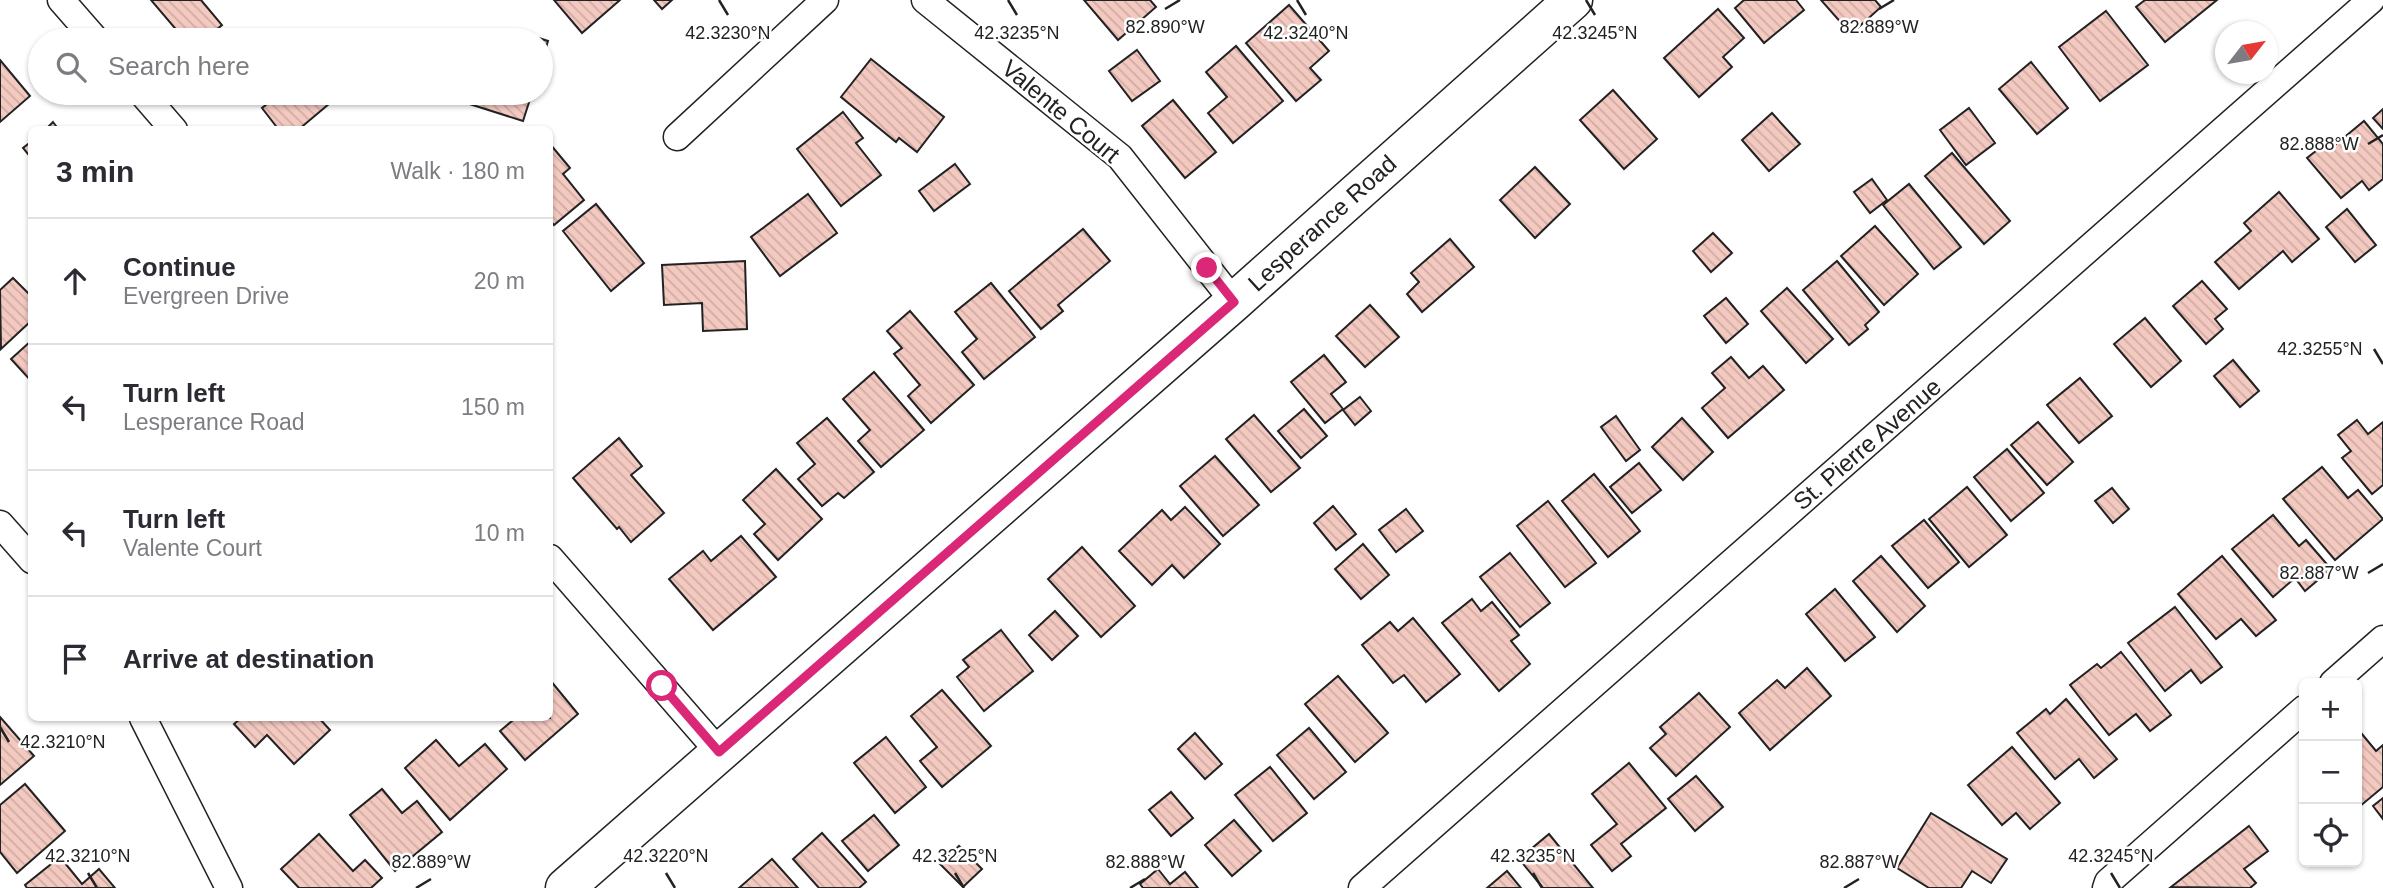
<!DOCTYPE html>
<meta charset="utf-8">
<style>
:root{--surface:#fff;--page:#f2f2f3;--text:#2b2b33;--muted:#7c7c81;--line:#e1e1e2}
body{margin:0;font-family:Arial,sans-serif;background:var(--page);color:var(--text)}
.controls{position:absolute;right:21px;bottom:21px;display:grid;overflow:hidden;border-radius:10px;box-shadow:0 2px 5px #0004}
.controls button{width:63px;height:63px;display:grid;place-items:center;padding:0;border:0;border-bottom:2px solid var(--line);background:var(--surface);color:var(--text);font:35px sans-serif}
.compass{position:absolute;left:2215px;top:21px;width:63px;height:63px;border-radius:50%;background:var(--surface);box-shadow:0 2px 5px #0004;rotate:59deg}
.stop{position:absolute;width:21px;height:21px;margin:-16px;border:5px solid #db2777;border-radius:50%;background:#fff}
.stop.end{background:#db2777;border-color:#fff;box-shadow:0 2px 7px #0008}
.list{margin:0;padding:0;list-style:none}
h2{display:flex;justify-content:space-between;align-items:center;height:91px;margin:0;padding:0 28px;font-size:30px}
h2 small{font-size:23px;font-weight:400;color:var(--muted)}
.list li{display:grid;grid-template-columns:46px 1fr auto;gap:21px;align-items:center;box-sizing:border-box;height:126px;padding:0 28px;border-top:2px solid var(--line)}
.list b{display:block;font-size:26px;white-space:nowrap}
.list p{margin:0;font-size:23px;white-space:nowrap;color:var(--muted)}
.list em{font-size:23px;font-style:normal;color:var(--muted)}
.icon{flex:none;width:38px;height:38px;fill:none;stroke:currentColor;stroke-width:2;stroke-linecap:round;stroke-linejoin:round}
.map{position:relative;flex:none;width:2383px;height:888px;overflow:hidden}
.search{position:absolute;background:var(--surface);box-shadow:0 2px 5px #0004;left:28px;top:28px;width:525px;height:77px;display:flex;align-items:center;gap:18px;box-sizing:border-box;padding:0 24px;border-radius:38px;color:var(--muted);font-size:26px}
.panel{position:absolute;background:var(--surface);box-shadow:0 2px 5px #0004;left:28px;top:126px;width:525px;height:595px;border-radius:10px}
.map>svg:first-child{display:block}
.building{fill:url(#building-back-hatch);stroke:#222;stroke-width:2}
.lines{fill:none;stroke-linecap:round;stroke-linejoin:round}
.street-casing{stroke:#222;stroke-width:29}
.secondary-casing{stroke:#222;stroke-width:41}
.street{stroke:#fff;stroke-width:26}
.secondary{stroke:#fff;stroke-width:38}
.route{stroke:#db2777;stroke-width:9}
.ticks{fill:none;stroke:#222;stroke-width:2.5}
.labels{text-anchor:middle;dominant-baseline:central;stroke-width:5;stroke-linejoin:round;paint-order:stroke}
.street-label{font-size:24px;fill:#222;stroke:#fff}
.ticks-label{font-size:18px;text-anchor:middle;fill:#222;stroke:#fff;stroke-width:5;stroke-linejoin:round;paint-order:stroke}
</style>
<div class="map">
<svg width="2383" height="888" viewBox="0 0 2383 888">
<defs>
<pattern id="building-back-hatch" width="6" height="6" patternUnits="userSpaceOnUse" patternTransform="scale(1.75)"><rect width="6" height="6" fill="#f3c9c0"/><path d="M-1 5l2 2M0 0l6 6M5-1l2 2" fill="none" stroke="#d0aca5"/></pattern>
</defs>
<rect width="100%" height="100%" fill="#fff"/>
<g class="building">
<polygon points="151,0 201,0 222,25 204,40 185,40"/>
<polygon points="554,0 620,0 582,33"/>
<polygon points="654,0 672,0 662,9"/>
<polygon points="1084,0 1150,0 1156,7 1118,40"/>
<polygon points="1744,0 1796,0 1804,10 1764,43 1735,8"/>
<polygon points="1821,0 1875,0 1881,7 1851,34"/>
<polygon points="2145,0 2217,0 2165,42 2136,7"/>
<polygon points="1289,5 1329,51 1310,68 1321,80 1296,101 1246,43"/>
<polygon points="1718,9 1744,38 1723,57 1732,67 1699,97 1664,58"/>
<polygon points="2106,11 2148,65 2100,101 2059,47"/>
<polygon points="514,30 548,41 541,64 541,40 511,40"/>
<polygon points="1236,46 1283,101 1233,143 1208,113 1227,97 1206,72"/>
<polygon points="1137,50 1160,81 1132,101 1109,71"/>
<polygon points="871,59 944,117 917,152 899,138 896,142 841,97"/>
<polygon points="0,60 30,96 0,122"/>
<polygon points="2031,62 2068,108 2037,134 1999,89"/>
<polygon points="1613,90 1657,139 1624,169 1580,120"/>
<polygon points="281,93 342,93 298,130 279,130 262,108"/>
<polygon points="459,93 532,93 523,121 457,100"/>
<polygon points="1173,100 1216,152 1185,178 1142,126"/>
<polygon points="1969,108 1995,143 1966,165 1940,130"/>
<polygon points="2383,109 2383,129 2373,118"/>
<polygon points="843,112 863,138 856,143 881,175 841,206 797,149"/>
<polygon points="1772,113 1800,144 1769,171 1742,140"/>
<polygon points="2364,121 2383,144 2383,179 2369,190 2362,181 2341,198 2307,158 2330,140 2335,145"/>
<polygon points="53,122 59,130 45,130"/>
<polygon points="32,141 32,159 23,148"/>
<polygon points="550,144 570,168 563,174 584,200 554,225 550,220"/>
<polygon points="1952,153 2010,221 1984,244 1925,176"/>
<polygon points="955,164 970,184 934,211 919,191"/>
<polygon points="1535,167 1570,204 1535,238 1500,200"/>
<polygon points="1872,179 1887,200 1870,213 1854,192"/>
<polygon points="1909,184 1961,247 1934,269 1883,205"/>
<polygon points="2279,192 2319,239 2292,262 2283,251 2239,289 2215,262 2251,231 2244,223"/>
<polygon points="808,194 837,233 780,276 751,237"/>
<polygon points="596,204 644,263 611,291 563,231"/>
<polygon points="2347,209 2376,245 2355,262 2326,227"/>
<polygon points="1875,226 1918,274 1884,305 1841,256"/>
<polygon points="1083,229 1110,261 1058,305 1063,311 1041,329 1009,291"/>
<polygon points="1713,233 1732,253 1711,272 1693,251"/>
<polygon points="1450,239 1474,267 1422,312 1407,294 1419,282 1411,273"/>
<polygon points="745,261 747,329 703,331 702,303 664,305 662,265"/>
<polygon points="1837,261 1879,312 1865,325 1868,329 1849,345 1803,290"/>
<polygon points="13,278 32,297 32,320 1,349 0,290"/>
<polygon points="2202,281 2227,309 2215,319 2223,329 2206,344 2173,306"/>
<polygon points="991,283 1035,337 984,379 962,352 977,339 955,312"/>
<polygon points="1787,288 1833,339 1806,363 1761,311"/>
<polygon points="1726,298 1748,324 1726,343 1704,316"/>
<polygon points="1370,305 1399,337 1365,367 1336,336"/>
<polygon points="910,311 974,385 931,423 908,396 920,385 894,354 902,348 887,331"/>
<polygon points="2145,318 2181,361 2151,387 2114,344"/>
<polygon points="32,340 32,382 11,359"/>
<polygon points="1324,355 1346,382 1331,394 1343,409 1325,423 1291,382"/>
<polygon points="1731,357 1749,378 1763,366 1784,390 1728,438 1702,408 1725,388 1712,373"/>
<polygon points="2233,360 2259,391 2240,407 2214,376"/>
<polygon points="874,372 924,430 881,467 858,441 870,430 843,399"/>
<polygon points="2080,378 2112,416 2079,443 2047,405"/>
<polygon points="1360,397 1371,411 1355,425 1343,410"/>
<polygon points="1304,409 1327,436 1301,458 1278,431"/>
<polygon points="1254,415 1300,468 1271,492 1226,439"/>
<polygon points="1616,416 1640,450 1626,461 1601,427"/>
<polygon points="827,418 874,472 844,498 838,493 822,506 798,479 815,464 797,443"/>
<polygon points="1682,418 1713,452 1683,480 1652,447"/>
<polygon points="2357,420 2368,434 2383,422 2383,485 2372,494 2342,458 2351,451 2338,435"/>
<polygon points="2038,422 2073,462 2047,485 2011,445"/>
<polygon points="619,438 642,466 631,475 664,513 631,542 619,527 617,529 573,478"/>
<polygon points="2007,449 2044,493 2011,521 1974,477"/>
<polygon points="1215,456 1259,505 1223,536 1180,486"/>
<polygon points="1639,463 1661,490 1632,513 1610,487"/>
<polygon points="2322,467 2348,498 2358,490 2383,519 2335,560 2283,499"/>
<polygon points="776,469 822,519 778,560 754,534 765,524 743,500"/>
<polygon points="1594,474 1640,531 1608,557 1562,501"/>
<polygon points="1967,487 2007,535 1969,567 1929,519"/>
<polygon points="2112,488 2129,509 2113,523 2095,501"/>
<polygon points="1548,501 1596,563 1565,587 1517,526"/>
<polygon points="1333,506 1356,534 1336,550 1314,523"/>
<polygon points="1185,507 1220,544 1184,578 1172,565 1152,585 1119,551 1162,510 1171,520"/>
<polygon points="1406,509 1423,531 1396,552 1379,530"/>
<polygon points="2273,515 2299,546 2306,540 2331,569 2305,591 2295,578 2273,597 2232,549"/>
<polygon points="1924,520 1959,562 1928,588 1892,546"/>
<polygon points="741,536 776,577 713,630 669,579 703,551 711,561"/>
<polygon points="1363,544 1389,575 1361,599 1335,569"/>
<polygon points="1082,547 1135,606 1101,637 1048,579"/>
<polygon points="1510,553 1550,603 1520,627 1480,577"/>
<polygon points="1881,556 1925,606 1897,632 1853,581"/>
<polygon points="2222,556 2276,620 2256,636 2241,619 2216,639 2178,594"/>
<polygon points="1835,589 1875,637 1845,661 1806,614"/>
<polygon points="1472,599 1481,611 1492,602 1519,635 1511,641 1530,664 1499,691 1442,623"/>
<polygon points="2175,607 2222,667 2201,683 2191,670 2165,691 2128,643"/>
<polygon points="1055,611 1078,636 1052,660 1029,635"/>
<polygon points="1413,618 1460,674 1426,702 1404,675 1393,683 1362,645 1390,622 1398,631"/>
<polygon points="1001,630 1033,671 984,711 957,677 969,667 963,660"/>
<polygon points="2121,652 2171,715 2150,731 2136,714 2109,735 2070,685 2097,664 2101,668"/>
<polygon points="1807,668 1831,696 1770,750 1739,713 1777,680 1785,688"/>
<polygon points="1338,676 1388,733 1355,762 1305,704"/>
<polygon points="550,680 578,714 525,760 500,731 512,721 509,718 550,718"/>
<polygon points="942,690 991,746 942,787 920,761 937,747 911,716"/>
<polygon points="1699,693 1730,727 1676,776 1650,748 1666,734 1660,727"/>
<polygon points="2066,699 2117,759 2094,778 2079,759 2055,779 2017,733 2046,709 2050,714"/>
<polygon points="0,717 34,756 0,785"/>
<polygon points="241,718 319,718 330,730 294,764 267,735 255,747 234,724"/>
<polygon points="1309,728 1346,772 1314,799 1277,755"/>
<polygon points="2357,728 2376,751 2383,745 2383,787 2359,807 2357,805"/>
<polygon points="1195,733 1222,764 1205,779 1178,749"/>
<polygon points="886,737 926,787 895,813 854,763"/>
<polygon points="436,740 459,766 485,744 507,769 450,820 405,768"/>
<polygon points="2012,747 2060,803 2030,829 2016,813 2002,825 1968,785"/>
<polygon points="1629,763 1666,808 1621,844 1631,856 1612,871 1591,845 1617,824 1592,794"/>
<polygon points="1270,767 1307,813 1273,841 1235,795"/>
<polygon points="1696,776 1723,807 1695,831 1668,799"/>
<polygon points="25,784 65,831 17,873 0,852 0,805"/>
<polygon points="382,789 402,813 417,801 442,832 395,871 350,815"/>
<polygon points="1171,792 1193,818 1171,836 1149,810"/>
<polygon points="2383,798 2383,819 2373,806"/>
<polygon points="1931,813 2007,859 1991,883 1972,871 1961,888 1929,888 1897,868"/>
<polygon points="874,815 899,845 868,871 842,841"/>
<polygon points="1234,820 1261,851 1232,876 1205,845"/>
<polygon points="2249,826 2268,851 2244,869 2256,883 2250,888 2171,887"/>
<polygon points="822,833 866,882 859,888 819,888 793,859"/>
<polygon points="319,834 353,871 365,860 382,878 371,888 299,888 281,869"/>
<polygon points="1549,834 1593,888 1543,888 1519,859"/>
<polygon points="959,846 982,869 963,887 940,864"/>
<polygon points="60,857 82,884 99,869 115,888 27,888 25,885"/>
<polygon points="772,859 798,888 739,888"/>
<polygon points="1158,869 1170,884 1185,872 1198,888 1143,888 1140,884"/>
<polygon points="1507,871 1521,888 1487,888"/>
</g>
<g class="lines">
<g class="street-casing">
<g id="street">
<polyline points="61,0 96,40"/>
<polyline points="925,0 1120,157 1234,302"/>
<polyline points="142,93 174,130"/>
<polyline points="677,137 825,0"/>
<polyline points="0,524 32,560"/>
<polyline points="550,558 719,752"/>
<polyline points="2333,683 2383,639"/>
<polyline points="143,718 229,888"/>
<polyline points="1362,888 2371,0"/>
<polyline points="2106,888 2108,882 2304,709"/>
</g>
</g>
<g class="secondary-casing">
<polyline id="secondary" points="565,888 1234,302 1573,0"/>
</g>
<use href="#street" class="street"/>
<use href="#secondary" class="secondary"/>
</g>
<g class="lines">
<polyline class="route" points="662,686 719,752 1234,302 1207,268"/>
</g>
<path class="ticks" d="M719 0 728 15M1008 0 1017 15M1297 0 1306 15M1586 0 1595 15M1165 9 1180 0M1879 9 1894 0M2368 144 2383 135M2374 349 2383 364M2368 573 2383 564M0 727 9 742M88 873 97 888M666 873 675 888M955 873 964 888M1533 873 1542 888M2111 873 2120 888M416 888 431 879M1130 888 1145 879M1844 888 1859 879"/>
<g class="labels">
<g class="street-label">
<text transform="translate(1061 111) rotate(40)">Valente Court</text>
<text transform="translate(1322 223) rotate(-42)">Lesperance Road</text>
<text transform="translate(1867 444) rotate(-41)">St. Pierre Avenue</text>
</g>
</g>
<g class="ticks-label">
<text x="1165" y="33">82.890°W</text>
<text x="1879" y="33">82.889°W</text>
<text x="728" y="39">42.3230°N</text>
<text x="1017" y="39">42.3235°N</text>
<text x="1306" y="39">42.3240°N</text>
<text x="1595" y="39">42.3245°N</text>
<text x="2319" y="150">82.888°W</text>
<text x="2320" y="355">42.3255°N</text>
<text x="2319" y="579">82.887°W</text>
<text x="63" y="748">42.3210°N</text>
<text x="88" y="862">42.3210°N</text>
<text x="666" y="862">42.3220°N</text>
<text x="955" y="862">42.3225°N</text>
<text x="1533" y="862">42.3235°N</text>
<text x="2111" y="862">42.3245°N</text>
<text x="431" y="868">82.889°W</text>
<text x="1145" y="868">82.888°W</text>
<text x="1859" y="868">82.887°W</text>
</g>
</svg>
<div class="controls">
<button>+</button>
<button>−</button>
<button><svg class="icon" aria-label="locate" viewBox="0 0 24 24"><circle cx="12" cy="12" r="6"/><path d="M12 2v4M12 18v4M2 12h4M18 12h4"/></svg></button>
</div>
<svg class="compass" viewBox="-18 -18 36 36"><path d="M0-13l5 13h-10z" fill="#e53935"/><path d="M0 13l5-13h-10z" fill="#7c7c81"/></svg>
<div class="stop" style="left:662px;top:686px"></div>
<div class="stop end" style="left:1207px;top:268px"></div>
<div class="search"><svg class="icon" aria-label="search" viewBox="0 0 24 24"><circle cx="10" cy="10" r="6"/><path d="M15 15l6 6"/></svg>Search here</div>
<section class="panel">
<h2>3 min<small>Walk · 180 m</small></h2>
<ul class="list">
<li><svg class="icon" aria-label="ahead" viewBox="0 0 24 24"><path d="M12 20V5M6 11l6-6 6 6"/></svg><div><b>Continue</b><p>Evergreen Drive</p></div><em>20 m</em></li>
<li><svg class="icon" aria-label="left" viewBox="0 0 24 24"><path d="M17 20v-9H6M10 6l-5 5 5 5"/></svg><div><b>Turn left</b><p>Lesperance Road</p></div><em>150 m</em></li>
<li><svg class="icon" aria-label="left" viewBox="0 0 24 24"><path d="M17 20v-9H6M10 6l-5 5 5 5"/></svg><div><b>Turn left</b><p>Valente Court</p></div><em>10 m</em></li>
<li><svg class="icon" aria-label="arrive" viewBox="0 0 24 24"><path d="M6 21V4h12l-3 4 3 4H6"/></svg><div><b>Arrive at destination</b></div></li>
</ul>
</section>
</div>
